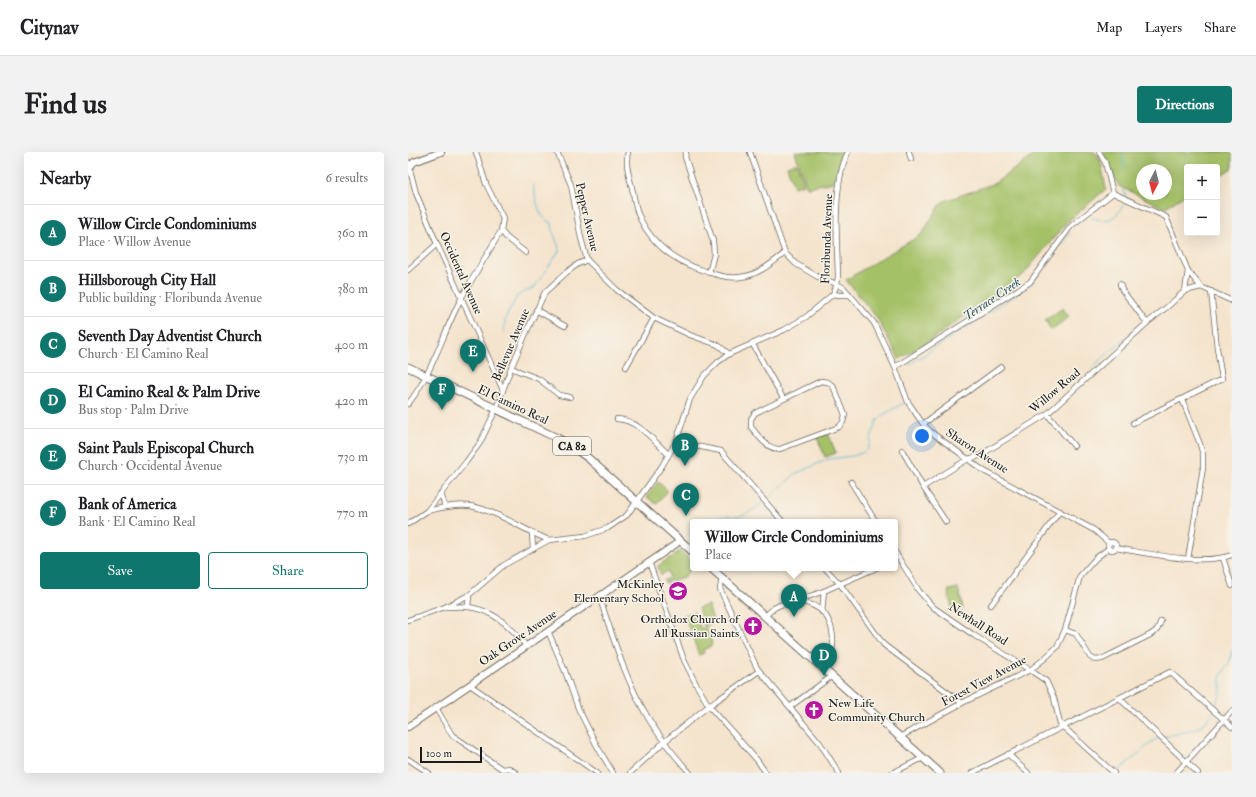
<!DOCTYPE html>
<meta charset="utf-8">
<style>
:root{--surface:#fff;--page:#f2f2f2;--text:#202124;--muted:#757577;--line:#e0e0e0;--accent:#0f766e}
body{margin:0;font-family:"IM FELL Double Pica",serif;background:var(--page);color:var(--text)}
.controls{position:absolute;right:12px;top:12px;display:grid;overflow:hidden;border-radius:4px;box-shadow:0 4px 16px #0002}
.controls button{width:36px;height:36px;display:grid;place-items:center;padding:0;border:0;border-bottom:1px solid var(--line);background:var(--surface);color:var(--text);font:20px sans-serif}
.compass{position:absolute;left:728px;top:12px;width:36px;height:36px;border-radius:50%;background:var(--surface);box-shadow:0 4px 16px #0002;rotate:187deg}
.scale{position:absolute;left:12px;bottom:10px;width:62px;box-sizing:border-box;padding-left:4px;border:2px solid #1c1c1c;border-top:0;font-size:11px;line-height:14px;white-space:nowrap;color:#1c1c1c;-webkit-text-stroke:3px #f7f3e8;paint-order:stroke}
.you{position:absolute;left:514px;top:284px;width:14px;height:14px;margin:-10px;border:3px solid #fff;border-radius:50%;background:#1a73e8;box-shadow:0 0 0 6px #1a73e833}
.badge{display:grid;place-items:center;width:26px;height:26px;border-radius:50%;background:var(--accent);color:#fff;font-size:13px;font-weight:700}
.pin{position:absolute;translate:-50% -33px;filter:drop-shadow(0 1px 2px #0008)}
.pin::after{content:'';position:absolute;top:21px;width:14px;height:12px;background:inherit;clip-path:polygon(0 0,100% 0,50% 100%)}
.popup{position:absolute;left:282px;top:367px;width:208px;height:52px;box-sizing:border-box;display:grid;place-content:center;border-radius:4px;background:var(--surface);filter:drop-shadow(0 1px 3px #0005);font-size:13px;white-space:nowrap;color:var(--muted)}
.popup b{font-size:15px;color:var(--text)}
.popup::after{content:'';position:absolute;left:50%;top:100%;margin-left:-8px;border:8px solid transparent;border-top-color:var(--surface)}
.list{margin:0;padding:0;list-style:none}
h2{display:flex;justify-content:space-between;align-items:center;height:52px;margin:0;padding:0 16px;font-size:17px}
h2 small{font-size:13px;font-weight:400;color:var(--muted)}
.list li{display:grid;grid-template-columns:26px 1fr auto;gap:12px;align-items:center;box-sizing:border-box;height:56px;padding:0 16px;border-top:1px solid var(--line)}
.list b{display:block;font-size:15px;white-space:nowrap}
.list p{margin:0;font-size:13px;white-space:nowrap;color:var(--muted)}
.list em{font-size:13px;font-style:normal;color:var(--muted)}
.actions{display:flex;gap:8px;padding:12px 16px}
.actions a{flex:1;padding:9px 0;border:1px solid var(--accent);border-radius:4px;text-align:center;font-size:14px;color:var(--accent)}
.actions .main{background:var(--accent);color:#fff}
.map{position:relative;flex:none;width:824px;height:621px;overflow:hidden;border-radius:4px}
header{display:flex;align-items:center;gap:24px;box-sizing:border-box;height:56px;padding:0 20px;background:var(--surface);border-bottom:1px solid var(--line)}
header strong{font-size:19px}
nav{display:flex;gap:22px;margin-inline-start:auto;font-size:14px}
.intro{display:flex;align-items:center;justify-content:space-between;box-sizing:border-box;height:96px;padding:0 24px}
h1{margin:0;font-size:28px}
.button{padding:10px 18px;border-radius:4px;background:var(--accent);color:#fff;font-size:14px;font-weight:700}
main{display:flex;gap:24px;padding:0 24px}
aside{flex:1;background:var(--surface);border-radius:4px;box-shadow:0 4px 16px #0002}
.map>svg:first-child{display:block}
.green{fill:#a5c168;stroke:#606e42;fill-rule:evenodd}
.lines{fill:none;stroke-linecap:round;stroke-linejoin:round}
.stream{stroke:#57bad6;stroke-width:1}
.street-casing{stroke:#68625a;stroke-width:6}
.secondary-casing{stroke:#68625a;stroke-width:8}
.primary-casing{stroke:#68625a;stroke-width:9}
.street{stroke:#fff;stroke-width:4.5}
.secondary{stroke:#fff;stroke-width:6}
.primary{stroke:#fff;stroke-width:7}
.labels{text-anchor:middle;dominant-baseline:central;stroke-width:3;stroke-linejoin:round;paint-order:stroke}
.shield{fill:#f7f3e8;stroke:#5e5c59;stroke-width:1}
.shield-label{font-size:11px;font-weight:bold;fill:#1c1c1c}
.street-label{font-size:12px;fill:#1c1c1c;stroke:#f7f3e8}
.poi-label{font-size:12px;fill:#1c1c1c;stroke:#f7f3e8;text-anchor:end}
.water-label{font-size:13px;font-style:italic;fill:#345b66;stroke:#f7f3e8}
</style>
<header>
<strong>Citynav</strong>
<nav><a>Map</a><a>Layers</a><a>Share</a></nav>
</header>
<div class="intro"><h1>Find us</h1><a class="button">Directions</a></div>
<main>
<aside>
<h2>Nearby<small>6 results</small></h2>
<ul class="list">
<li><span class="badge">A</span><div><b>Willow Circle Condominiums</b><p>Place · Willow Avenue</p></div><em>360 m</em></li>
<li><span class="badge">B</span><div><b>Hillsborough City Hall</b><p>Public building · Floribunda Avenue</p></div><em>380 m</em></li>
<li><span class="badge">C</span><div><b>Seventh Day Adventist Church</b><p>Church · El Camino Real</p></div><em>400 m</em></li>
<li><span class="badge">D</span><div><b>El Camino Real &amp; Palm Drive</b><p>Bus stop · Palm Drive</p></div><em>420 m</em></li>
<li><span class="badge">E</span><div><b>Saint Pauls Episcopal Church</b><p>Church · Occidental Avenue</p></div><em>730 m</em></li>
<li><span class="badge">F</span><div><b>Bank of America</b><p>Bank · El Camino Real</p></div><em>770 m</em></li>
</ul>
<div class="actions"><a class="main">Save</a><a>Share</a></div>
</aside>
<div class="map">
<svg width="824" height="621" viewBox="0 0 824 621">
<rect width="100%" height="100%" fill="#f7f3e8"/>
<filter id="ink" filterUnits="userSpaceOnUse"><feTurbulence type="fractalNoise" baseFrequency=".025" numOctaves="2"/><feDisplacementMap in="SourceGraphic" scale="8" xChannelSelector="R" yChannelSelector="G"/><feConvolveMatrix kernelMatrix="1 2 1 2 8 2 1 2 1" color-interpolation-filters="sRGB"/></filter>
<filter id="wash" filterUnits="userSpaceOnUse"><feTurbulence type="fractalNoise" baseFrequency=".012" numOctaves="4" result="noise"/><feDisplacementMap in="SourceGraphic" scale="16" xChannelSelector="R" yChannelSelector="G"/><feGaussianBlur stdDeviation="0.9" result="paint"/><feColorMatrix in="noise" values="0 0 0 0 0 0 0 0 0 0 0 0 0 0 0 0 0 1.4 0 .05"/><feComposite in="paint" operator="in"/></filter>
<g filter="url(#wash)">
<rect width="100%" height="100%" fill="#f5e4cd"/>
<g class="green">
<polygon points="387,0 436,0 426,30 399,35"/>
<polygon points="630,0 687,0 693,10 698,37 659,70 616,122 517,192 491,207 469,166 438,128 475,105 513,83 534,50 587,31"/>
<path d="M694 0H824V17L809 25V15H779V42L756 56 711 34ZM734 18H758V42H734Z"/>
<polygon points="389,11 396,32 386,35 379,14"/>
<polygon points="655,156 661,165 643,178 637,168"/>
<polygon points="420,281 428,301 417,305 409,285"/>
<polygon points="250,330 260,339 248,352 239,345"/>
<polygon points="272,399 285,410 285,415 276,425 257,431 256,428 262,426 260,419 253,423 250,414"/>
<polygon points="550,436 555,456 554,458 545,460 540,440 541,438"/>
<polygon points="300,453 306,471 296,474 290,456"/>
<polygon points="286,460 293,477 298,475 304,491 303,494 295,498 296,501 291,503 276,463"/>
</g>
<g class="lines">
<g class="stream">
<polyline points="717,1 715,3 714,10 716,11 717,16"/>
<polyline points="716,38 718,45"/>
<path d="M684 66C700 70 707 68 715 53"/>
<path d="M96 181 97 167 109 144C114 140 120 139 126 136L151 99V96L145 80 144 71C130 68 128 45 125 33"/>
<polyline points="502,212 606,144 624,131 662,81"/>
<polyline points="684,216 736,169"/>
<polyline points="362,345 387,322 420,307 445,304 456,300 460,296 469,269 475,263 496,251"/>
<path d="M281 384 283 370 285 368 321 364C333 368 344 358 354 352"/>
<polyline points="806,557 813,542 813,524 822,509 824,498"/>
<path d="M755 585C776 579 794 581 805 560"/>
<polyline points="708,621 746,588 750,587"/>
</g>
</g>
</g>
<g filter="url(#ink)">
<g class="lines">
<g class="street-casing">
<g id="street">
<polyline points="68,0 78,32 95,66 93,79 98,85 118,101"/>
<polyline points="149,0 163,33 173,86 179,108 209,138 246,166 282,183 310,193 321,202"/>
<path d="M220 0C217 13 221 23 224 36 226 44 227 54 230 62 243 92 267 110 297 119 308 123 321 127 332 125 349 124 364 111 377 101"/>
<polyline points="278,0 277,5 305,89 306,102 301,121"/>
<polyline points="342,0 377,101 388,112 410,125 429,132 436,136 466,171 487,215 500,250 515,272 523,280 576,319 686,378 701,391"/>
<polyline points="501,0 503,7"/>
<polyline points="691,0 697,10 705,41 758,65 780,119 793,135 824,149"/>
<polyline points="0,10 8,41 29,92 95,238"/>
<polyline points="0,118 29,92"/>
<polyline points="712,132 714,138 739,171"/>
<polyline points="777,139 780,119"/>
<polyline points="425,142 432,143 442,143"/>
<polyline points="128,158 157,174"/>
<polyline points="344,191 375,246"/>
<polyline points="218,215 246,166"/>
<polyline points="487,215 622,130 663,74 705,41"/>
<polyline points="103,216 131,227 151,243 162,245"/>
<path d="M413 229 420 230 425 234 432 250 437 263 435 270 431 275 372 297C358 297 351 284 343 275V267L347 261Z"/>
<polyline points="774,247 792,292 795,303 795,316 780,407"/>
<path d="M0 252C25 221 35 180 54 145 66 123 80 101 93 79"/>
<polyline points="639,262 666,294"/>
<path d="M209 267C230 268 245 288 260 302"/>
<polyline points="725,271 814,227 809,196 803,139"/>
<polyline points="515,272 593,215"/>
<polyline points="268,290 313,299 375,370"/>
<polyline points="494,298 515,335 538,370"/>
<polyline points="443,330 468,370"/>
<polyline points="515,335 560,307 571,304 639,262 739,171 759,155 777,139 793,135"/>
<polyline points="33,341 37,355"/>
<path d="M19 359C32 356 48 352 62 354 90 359 115 378 141 388"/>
<polyline points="0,372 19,359 58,310 72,291 88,257 103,216 119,179 137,140 159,120 170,112 179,108"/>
<polyline points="124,381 125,397"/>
<circle cx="704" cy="394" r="4"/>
<path d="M707 396C740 401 793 414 824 403"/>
<polyline points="487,400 511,439 525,455 567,484 622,518 638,529 646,546 652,572 706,621"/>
<polyline points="815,406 824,434"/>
<polyline points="241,410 276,508 288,532 301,554 349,608 358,621"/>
<polyline points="417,416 432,432 476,493 554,551"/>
<polyline points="314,426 312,437 349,516 412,591 431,621"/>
<path d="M191 444C205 485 217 527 239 564 251 585 266 603 282 621"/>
<path d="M392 449C400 451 409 454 415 460 425 471 428 491 422 505 420 509 417 512 414 515"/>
<polyline points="583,453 652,359"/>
<path d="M38 455C46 455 53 454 60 455 85 458 104 475 118 494"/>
<polyline points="60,455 61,443"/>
<polyline points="414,460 416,439"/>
<polyline points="357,464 366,456 372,453 391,448 416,439 468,416"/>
<path d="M0 468 37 455 61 443 96 413 141 388 177 384 200 376 219 363 254 314 268 290 282 247 288 237 296 224 310 210 321 202 376 178 398 165 425 142 429 132 430 124C429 90 426 55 433 21 434 14 437 7 440 0"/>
<polyline points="657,478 668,482 682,505 687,508 694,507 742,483 749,478 753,469"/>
<polyline points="140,479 157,519 170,556 189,594 205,621"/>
<polyline points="62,533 189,621"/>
<polyline points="711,546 790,621"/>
<polyline points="383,554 424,524"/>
<polyline points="28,556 44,583 94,617"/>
<polyline points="492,585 554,551 622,518 636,507 649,495 657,478 672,424 688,406 700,397"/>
<polyline points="600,602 620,621"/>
<polyline points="0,607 21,621"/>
<polyline points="94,617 101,616 108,621"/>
<polyline points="222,621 256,590 298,556 351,519"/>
<polyline points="484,621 515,606"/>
<polyline points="564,621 762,520 824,575"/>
<polyline points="768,621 824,559"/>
</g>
</g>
<g class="secondary-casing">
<g id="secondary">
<polyline points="0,17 6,10 33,0"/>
<polyline points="0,575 268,392 272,388"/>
</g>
</g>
<g class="primary-casing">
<g id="primary">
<polyline points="0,215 149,286 165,295 180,306 285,400"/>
<polyline points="303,416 532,621"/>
</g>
</g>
<use href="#street" class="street"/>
<use href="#secondary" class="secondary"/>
<use href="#primary" class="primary"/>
</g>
</g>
<defs>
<g id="school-disc" transform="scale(1)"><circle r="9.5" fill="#b5179e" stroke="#f7f3e8"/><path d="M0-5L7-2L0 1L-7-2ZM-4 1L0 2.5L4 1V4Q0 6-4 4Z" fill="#fff"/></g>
<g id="church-disc" transform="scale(1)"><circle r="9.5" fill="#b5179e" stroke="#f7f3e8"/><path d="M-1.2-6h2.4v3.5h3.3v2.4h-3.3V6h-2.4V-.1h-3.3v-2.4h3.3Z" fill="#fff"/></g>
</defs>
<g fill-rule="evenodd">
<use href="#school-disc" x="270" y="439"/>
<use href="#church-disc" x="345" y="474"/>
<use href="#church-disc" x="406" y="558"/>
</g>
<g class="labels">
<rect class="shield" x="145" y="285" width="38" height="18" rx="3"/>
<g class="shield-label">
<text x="164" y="294">CA 82</text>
</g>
<g class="street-label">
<text transform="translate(179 65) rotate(77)">Pepper Avenue</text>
<text transform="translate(419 87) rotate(-88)">Floribunda Avenue</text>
<text transform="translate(53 121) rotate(66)">Occidental Avenue</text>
<text transform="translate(103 193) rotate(-67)">Bellevue Avenue</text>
<text transform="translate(647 239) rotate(-40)">Willow Road</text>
<text transform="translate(105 253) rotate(25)">El Camino Real</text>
<text transform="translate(569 299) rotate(33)">Sharon Avenue</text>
<text transform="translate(570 472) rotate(33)">Newhall Road</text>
<text transform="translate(110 486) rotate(-34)">Oak Grove Avenue</text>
<text transform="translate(576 529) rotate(-28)">Forest View Avenue</text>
</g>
<g class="poi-label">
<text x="256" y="432">McKinley<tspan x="256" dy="14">Elementary School</tspan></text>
<text x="331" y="467">Orthodox Church of<tspan x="331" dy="14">All Russian Saints</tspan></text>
<text x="420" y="551" text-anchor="start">New Life<tspan x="420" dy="14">Community Church</tspan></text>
</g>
<g class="water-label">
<text transform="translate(584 147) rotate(-34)">Terrace Creek</text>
</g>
</g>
</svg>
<div class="controls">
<button>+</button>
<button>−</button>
</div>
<svg class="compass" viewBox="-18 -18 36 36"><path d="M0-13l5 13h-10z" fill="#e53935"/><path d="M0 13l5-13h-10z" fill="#757577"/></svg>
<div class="scale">100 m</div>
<div class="you"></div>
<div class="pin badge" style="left:386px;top:465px">A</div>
<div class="popup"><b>Willow Circle Condominiums</b>Place</div>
<div class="pin badge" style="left:277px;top:314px">B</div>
<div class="pin badge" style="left:278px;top:364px">C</div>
<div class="pin badge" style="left:416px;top:524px">D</div>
<div class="pin badge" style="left:65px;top:220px">E</div>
<div class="pin badge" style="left:34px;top:258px">F</div>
</div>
</main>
